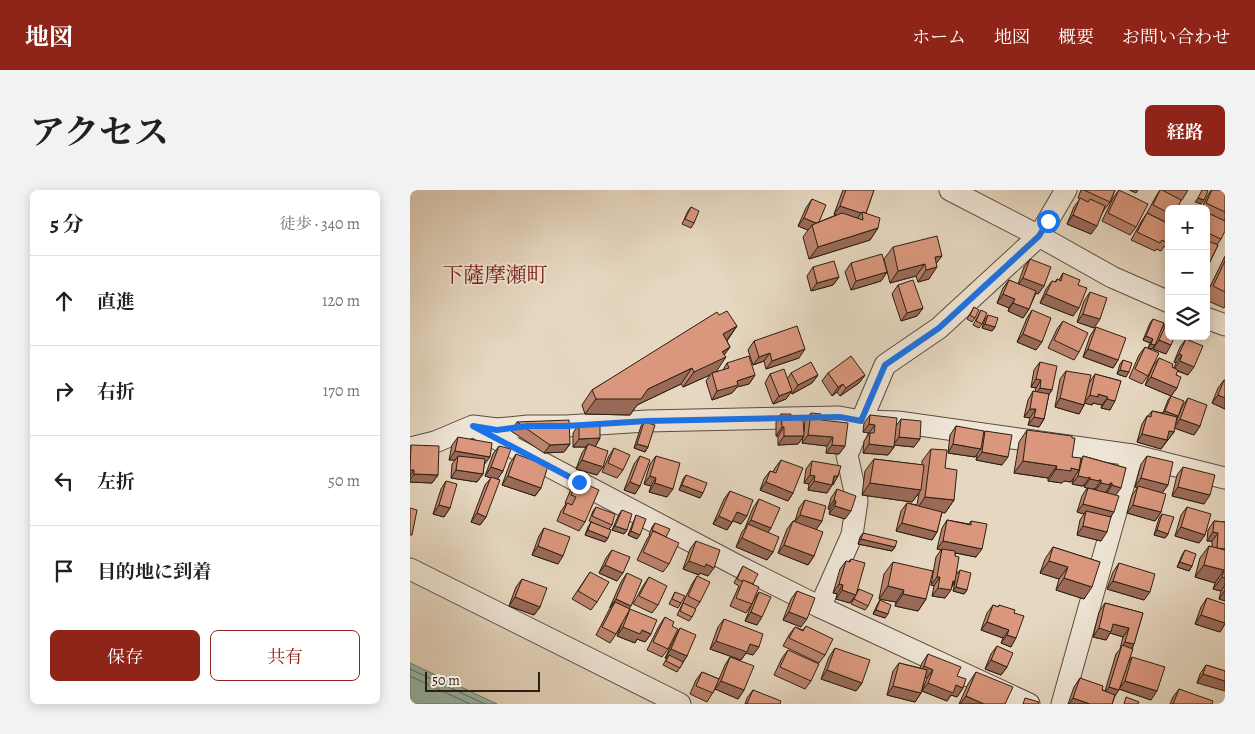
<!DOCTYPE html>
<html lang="ja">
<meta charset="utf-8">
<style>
:root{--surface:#fff;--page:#f2f2f2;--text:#202124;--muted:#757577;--line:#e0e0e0;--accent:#8f2418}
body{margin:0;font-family:Alegreya,"Noto Serif JP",serif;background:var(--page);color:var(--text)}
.controls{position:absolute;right:15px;top:15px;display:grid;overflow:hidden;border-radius:8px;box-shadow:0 2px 12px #0003}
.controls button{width:45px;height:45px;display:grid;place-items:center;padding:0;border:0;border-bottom:1px solid var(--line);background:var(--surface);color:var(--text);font:25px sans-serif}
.scale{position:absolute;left:15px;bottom:12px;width:115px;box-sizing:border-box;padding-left:5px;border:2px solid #2c1f11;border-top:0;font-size:14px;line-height:18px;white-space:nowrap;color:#2c1f11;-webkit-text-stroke:4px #efe5d6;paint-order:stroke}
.stop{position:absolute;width:15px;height:15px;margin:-11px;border:4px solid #1a73e8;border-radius:50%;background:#fff}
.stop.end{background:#1a73e8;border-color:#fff;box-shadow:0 1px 5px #0008}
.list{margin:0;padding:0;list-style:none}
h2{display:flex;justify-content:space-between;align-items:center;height:65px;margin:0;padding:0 20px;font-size:21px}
h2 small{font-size:16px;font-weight:400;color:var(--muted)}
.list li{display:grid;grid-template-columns:32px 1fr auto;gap:15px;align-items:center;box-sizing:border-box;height:90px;padding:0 20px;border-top:1px solid var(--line)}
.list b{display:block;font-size:19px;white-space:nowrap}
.list em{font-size:16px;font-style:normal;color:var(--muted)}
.actions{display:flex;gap:10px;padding:15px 20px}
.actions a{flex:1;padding:11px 0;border:1px solid var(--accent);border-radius:8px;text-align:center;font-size:18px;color:var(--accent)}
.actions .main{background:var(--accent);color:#fff}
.icon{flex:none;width:28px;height:28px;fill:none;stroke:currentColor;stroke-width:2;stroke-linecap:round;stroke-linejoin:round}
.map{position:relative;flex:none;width:815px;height:514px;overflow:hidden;border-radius:8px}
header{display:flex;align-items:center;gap:30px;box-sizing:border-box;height:70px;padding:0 25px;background:var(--accent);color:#fff}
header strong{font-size:24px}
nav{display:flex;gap:28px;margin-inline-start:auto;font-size:18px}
.intro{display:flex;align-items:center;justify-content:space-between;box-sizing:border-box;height:120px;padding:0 30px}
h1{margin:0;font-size:35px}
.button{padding:12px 22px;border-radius:8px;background:var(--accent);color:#fff;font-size:18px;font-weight:700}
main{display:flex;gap:30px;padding:0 30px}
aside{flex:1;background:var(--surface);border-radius:8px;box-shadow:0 2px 12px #0003}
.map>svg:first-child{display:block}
.water{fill:#97baae;stroke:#6c7c6f}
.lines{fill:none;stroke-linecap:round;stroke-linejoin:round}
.shore{stroke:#626c60;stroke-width:1}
.minor-casing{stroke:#5a4d3d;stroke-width:23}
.minor{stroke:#efe5d6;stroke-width:21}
.wall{fill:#bb826c;stroke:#2c1f11}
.shaded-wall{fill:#996a58;stroke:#2c1f11}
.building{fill:#da977d;stroke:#2c1f11}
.route{stroke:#1a73e8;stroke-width:6}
.labels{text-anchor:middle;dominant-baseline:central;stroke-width:4;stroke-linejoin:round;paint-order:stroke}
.quarter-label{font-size:21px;fill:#7a1f14;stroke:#efe5d6}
</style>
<header>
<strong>地図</strong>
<nav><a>ホーム</a><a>地図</a><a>概要</a><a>お問い合わせ</a></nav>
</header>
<div class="intro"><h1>アクセス</h1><a class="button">経路</a></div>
<main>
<aside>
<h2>5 分<small>徒歩 · 340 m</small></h2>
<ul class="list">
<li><svg class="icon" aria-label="ahead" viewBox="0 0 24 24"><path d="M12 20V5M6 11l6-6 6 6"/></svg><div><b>直進</b></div><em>120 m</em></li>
<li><svg class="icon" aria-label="right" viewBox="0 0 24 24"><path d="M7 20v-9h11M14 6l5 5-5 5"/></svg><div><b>右折</b></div><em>170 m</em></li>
<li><svg class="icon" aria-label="left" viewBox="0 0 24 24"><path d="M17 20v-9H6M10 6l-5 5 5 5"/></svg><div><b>左折</b></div><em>50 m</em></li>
<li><svg class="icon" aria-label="arrive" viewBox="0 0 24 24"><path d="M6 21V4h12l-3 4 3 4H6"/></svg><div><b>目的地に到着</b></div></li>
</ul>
<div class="actions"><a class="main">保存</a><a>共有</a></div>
</aside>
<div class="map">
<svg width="815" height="514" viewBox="0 0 815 514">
<rect width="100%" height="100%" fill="#e6d7c0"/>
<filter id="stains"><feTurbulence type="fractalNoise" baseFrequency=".004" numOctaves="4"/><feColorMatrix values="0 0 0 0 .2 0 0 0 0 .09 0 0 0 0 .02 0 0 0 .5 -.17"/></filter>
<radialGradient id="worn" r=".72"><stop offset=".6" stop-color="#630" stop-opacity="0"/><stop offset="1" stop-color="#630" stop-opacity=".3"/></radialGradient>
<polygon class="water" points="0,473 87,514 0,514"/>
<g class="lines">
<g class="shore">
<polyline points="0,479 75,514"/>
<polyline points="0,486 60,514"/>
</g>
<g class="minor-casing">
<g id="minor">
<polyline points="540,0 629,46 702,87 759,112"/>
<polyline points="796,128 815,135"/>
<polyline points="70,240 328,376 410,417 619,514"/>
<polyline points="0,258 25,252 63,236 87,239 118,236 156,236 237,231 429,227 451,231 488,232 722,265 815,288"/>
<polyline points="0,379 270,514"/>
<polyline points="410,417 442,345 447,311 437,265 475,175 529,138 629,46 656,0"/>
<polyline points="652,514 722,265"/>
</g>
</g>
<use href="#minor" class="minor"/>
</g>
<g class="wall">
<polygon points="433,0 464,0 456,23 468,38 460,50 399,69 393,47 398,40 388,36 396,18 402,9 409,32 426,25 424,24"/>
<polygon points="671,0 705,0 700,12 694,20 681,44 657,34 664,17 670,9 668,8"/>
<polygon points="709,0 726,37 720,45 692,31 703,8"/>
<polygon points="750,0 778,0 772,10 759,19 759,32 757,34 737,23 745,8"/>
<polygon points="801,0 812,0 815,2 815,29 814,31 811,49 807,55 808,55 796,80 796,19 791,19 798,5"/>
<polygon points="281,17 284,33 281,38 272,34 278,21"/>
<polygon points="737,23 759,34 759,56 757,58 754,56 751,61 746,59 745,61 721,50 731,32"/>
<polygon points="483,57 526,73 519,89 508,92 506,86 480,93 474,69"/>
<polygon points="815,66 815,116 814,118 796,110 796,105"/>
<polygon points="620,69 634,96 628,104 626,103 619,119 613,128 598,121 599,118 587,113 593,98 599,90 608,94 614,77"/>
<polygon points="441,73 477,82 471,91 441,100 435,82"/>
<polygon points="403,77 429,87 423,95 401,101 397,86"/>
<polygon points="653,83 668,95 663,126 630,113 636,99 642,91 645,92 647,89 649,90"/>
<polygon points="488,95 513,118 507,126 491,131 482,104"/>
<polygon points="680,102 684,138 667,132 674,111"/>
<polygon points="564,117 565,128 562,132 557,129"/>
<polygon points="571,120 572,134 569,138 563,135"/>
<polygon points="622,120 626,160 607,152 617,128"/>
<polygon points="309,125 327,136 317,151 320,157 314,165 306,182 313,180 317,173 345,185 339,194 327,197 322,203 302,210 296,191 300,185 273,197 271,194 227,215 220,225 175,224 172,215 182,200"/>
<polygon points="578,125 585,137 582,141 572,138 575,129"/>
<polygon points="743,129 752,138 758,130 756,164 743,159 745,156 742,159 738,158 740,153 733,150 740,133"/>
<polygon points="653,131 669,162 664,170 638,158 647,139"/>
<polygon points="686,137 708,170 703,178 673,167 680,146"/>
<polygon points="776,149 778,185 767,181 766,185 767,198 761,206 735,195 743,176 749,168 764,178 766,173 764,172 770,157"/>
<polygon points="344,151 389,168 356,179 354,171 343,175 338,160"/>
<polygon points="735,157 738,186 732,194 719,188 729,165"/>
<polygon points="713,170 716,187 707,184 710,174"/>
<polygon points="630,172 642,200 639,204 634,229 629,237 618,235 620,228 614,227 618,210 623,201 625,202 626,198 621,197 624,180"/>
<polygon points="656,181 679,193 685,184 711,191 700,220 691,218 692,215 683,213 682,215 675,213 669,224 645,217 650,189"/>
<polygon points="381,183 408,185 402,193 382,204 381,202 376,209 363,214 355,193 360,184 378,188"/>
<polygon points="418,183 455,185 449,193 430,206 427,202 422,206 412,191"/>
<polygon points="814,190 815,219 802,213 808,198"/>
<polygon points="761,206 767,227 765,235 772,217 778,208 790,236 784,245 765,238 764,242 751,259 727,252 732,234 737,226 738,226 742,221 753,223 758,210"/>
<polygon points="401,223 411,230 435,256 429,264 416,263 417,256 392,253 393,247 388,254 368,255 368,246 366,246 366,232 371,224 381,227 394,242 395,231"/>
<polygon points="460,225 486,236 491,229 504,257 484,255 484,257 478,265 453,263 454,251 459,244 459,243 453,242 454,233"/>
<polygon points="107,232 160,254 154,262 134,263 101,241"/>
<polygon points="234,232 238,257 235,262 224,258 231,236"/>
<polygon points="169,234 190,248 185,257 187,285 166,279 172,263 176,257 163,257 163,243"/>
<polygon points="546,236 573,244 575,241 592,275 566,270 567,265 565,267 538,263 540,245"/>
<polygon points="617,240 662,267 671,270 673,266 716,278 705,305 701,327 691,351 667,345 670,330 674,324 667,322 672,306 677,298 674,297 674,295 672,296 662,294 664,287 661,292 654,291 652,293 638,291 638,288 604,283 609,252"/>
<polygon points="48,247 74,275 73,284 67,292 41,288 42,274 45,270 39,270 42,255"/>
<polygon points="1,255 28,285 22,293 0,292 0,257"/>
<polygon points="89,256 93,281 87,289 76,327 70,335 61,332 75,295 81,288 75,286 83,264"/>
<polygon points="204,258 213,280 207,288 192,282 199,266"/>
<polygon points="521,259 535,278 544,310 535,323 532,322 527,342 522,350 486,341 491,321 497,313 507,315 509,303 502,312 452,305 455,281 464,269 512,275 512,271"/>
<polygon points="106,264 131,298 125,306 92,295 100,273"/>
<polygon points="230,266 230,296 225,304 214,300 224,274"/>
<polygon points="246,266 257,307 239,302 241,296 234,294 240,274"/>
<polygon points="737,266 758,295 752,303 751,322 745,331 717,323 722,305 728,297 725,297 731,274"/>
<polygon points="371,270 383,303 378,311 350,300 354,289 360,281 363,282 365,278"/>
<polygon points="402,271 428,286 417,303 398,300 399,294 394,293 396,279"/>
<polygon points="773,277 794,314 762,306 767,285"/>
<polygon points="276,285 290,308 269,300 273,289"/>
<polygon points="167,290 175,332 169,341 147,331 151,321 156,314 155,313 161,299"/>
<polygon points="36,291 40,318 34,327 23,324 31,299"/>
<polygon points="427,299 435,329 419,324 420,320 418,319 421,308"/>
<polygon points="320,301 331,334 323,331 317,340 303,334 314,309"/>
<polygon points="349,309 361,338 358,342 363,362 357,370 326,357 332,342 335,338 343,318"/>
<polygon points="395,310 412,331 406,339 404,366 398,375 368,363 377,339 383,331 385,331 389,318"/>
<polygon points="186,317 202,335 199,339 198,348 195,352 175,345 178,337 181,332 190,336 179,331 183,321"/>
<polygon points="777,317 795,345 789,353 765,346 771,325"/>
<polygon points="212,320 217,340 214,344 202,340 209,324"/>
<polygon points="752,324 758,344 755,348 744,345 749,328"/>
<polygon points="226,325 227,349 218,345"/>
<polygon points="537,330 559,334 561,331 566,367 545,363 545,366 547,384 550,380 557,400 554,404 543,401 545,392 535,408 522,406 524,396 521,395 526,367 531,360 527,359 532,338"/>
<polygon points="804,331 815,332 815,411 809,409 811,401 803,399 805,393 785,387 790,368 799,356 802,357 802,351 797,351 798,340"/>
<polygon points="245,333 256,347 259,374 253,382 227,370 237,349 240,345 239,345 242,337"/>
<polygon points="134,338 148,374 122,365 129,346"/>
<polygon points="453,343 485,357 482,361 448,354 450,347"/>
<polygon points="286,351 298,386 290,383 289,385 273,379 280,359"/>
<polygon points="643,357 690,372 674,409 646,400 649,389 630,383 635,369"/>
<polygon points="202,360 207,391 189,383 196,368"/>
<polygon points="775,360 782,376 779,381 767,377 772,365"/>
<polygon points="441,369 447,401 449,399 458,416 455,420 441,414 444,408 440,413 426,409 427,404 423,403 430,379 436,371 438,372"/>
<polygon points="483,372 516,409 508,421 485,416 486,412 469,409 474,384"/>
<polygon points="709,373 734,410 697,399 703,382"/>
<polygon points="333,376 343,394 342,414 336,423 320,416 329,396 324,393"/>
<polygon points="180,382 187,412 181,420 162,409"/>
<polygon points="217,383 219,419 217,424 220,419 241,444 235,452 227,449 225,453 207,446 212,433 206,444 200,453 186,445 200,418 200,417 211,392"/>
<polygon points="287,386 290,412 285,419 282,427 279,431 267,425 282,394"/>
<polygon points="239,387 248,415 242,423 223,414 233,396"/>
<polygon points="112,389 130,417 124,425 99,416 106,397"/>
<polygon points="387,401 391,437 373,430 381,409"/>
<polygon points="265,402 271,413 268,418 259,414"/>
<polygon points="349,402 347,435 335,431 343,411"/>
<polygon points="797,408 815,433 810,442 785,434 791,417"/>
<polygon points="470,410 475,428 463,424 467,415"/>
<polygon points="695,413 733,423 718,473 722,467 741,510 709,499 705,506 702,514 658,514 664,497 670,488 695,501 706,464 710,459 713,447 700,443 696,450 683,447 689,422"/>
<polygon points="583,415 588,417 589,415 604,423 601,457 591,453 593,448 571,440 577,423"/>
<polygon points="255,427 262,436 258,459 252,467 237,460 249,436"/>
<polygon points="314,429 343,465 336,463 331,470 300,459 308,437"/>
<polygon points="396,436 415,465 409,473 373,456 379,445 385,437 393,440"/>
<polygon points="270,438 277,466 267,482 253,475 257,468 255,468 265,447"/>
<polygon points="587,456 597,477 591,485 575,479 581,464"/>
<polygon points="425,458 452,493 446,501 411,489 419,467"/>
<polygon points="378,460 401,491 395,499 364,485 372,468"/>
<polygon points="518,464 547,486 553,498 547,507 541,505 537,511 512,501 517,488 515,487 511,503 505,512 477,505 483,481 489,473 510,478 512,473"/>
<polygon points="320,467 334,500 328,509 305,499 297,512 280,504 286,490 292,482 309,489 315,475"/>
<polygon points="796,475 815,481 787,493 790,484"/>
<polygon points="566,482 595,514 549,514 558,494"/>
<polygon points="769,499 802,514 760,514 763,507"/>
<polygon points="343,500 370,514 335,514 337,508"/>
</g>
<g class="shaded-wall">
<polygon points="719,0 728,0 726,3"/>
<polygon points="788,8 794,10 791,14 785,12"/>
<polygon points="430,16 451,23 445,32 424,24"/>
<polygon points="663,25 687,36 681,44 657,34"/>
<polygon points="394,28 408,34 402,35 398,40 388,36"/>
<polygon points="468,38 460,50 399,69 408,57"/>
<polygon points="532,66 523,78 525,67"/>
<polygon points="515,74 506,86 480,93 488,81"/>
<polygon points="527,77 519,89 508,92 516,80"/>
<polygon points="477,82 471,91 441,100 446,91"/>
<polygon points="429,87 423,95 401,101 407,93"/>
<polygon points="613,88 634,96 628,104 607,96"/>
<polygon points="593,104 605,109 599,118 587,113"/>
<polygon points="636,104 669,118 663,126 630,113"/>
<polygon points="603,113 619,119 613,128 598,121"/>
<polygon points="513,118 507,126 491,131 497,123"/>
<polygon points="673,124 690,129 684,138 667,132"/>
<polygon points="575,134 585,137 582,141 572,138"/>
<polygon points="327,136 316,151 313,144"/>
<polygon points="613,144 632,152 626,160 607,152"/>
<polygon points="736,146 743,149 740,153 733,150"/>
<polygon points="749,150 761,155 756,164 743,159"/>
<polygon points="741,154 745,155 742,159 738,158"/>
<polygon points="320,157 311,169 316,167 306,182 302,183 300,185 273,197 284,182"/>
<polygon points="395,159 389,168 356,179 362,171"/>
<polygon points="678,159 708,170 703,178 673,167"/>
<polygon points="360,163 354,171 343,175 349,167"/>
<polygon points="769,164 772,165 766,173 764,172"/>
<polygon points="770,171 784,177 778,185 764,179"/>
<polygon points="282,178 271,194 227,215 220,225 175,224 186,209 238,199"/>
<polygon points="710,180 719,182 716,187 707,184"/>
<polygon points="345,185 339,194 327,197 322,203 302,210 307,201 327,191"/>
<polygon points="408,185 402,193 382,204 388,195"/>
<polygon points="455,185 449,193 430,206 436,198"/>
<polygon points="741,187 767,198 761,206 735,195"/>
<polygon points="626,189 631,190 626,198 621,197"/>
<polygon points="433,194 427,202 422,206 428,197"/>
<polygon points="630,198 642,200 636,209 624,206"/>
<polygon points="382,201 376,209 363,214 369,206"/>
<polygon points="688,204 698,207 692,215 683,213 682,215 674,213 680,205"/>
<polygon points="808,205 815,208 815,219 802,213"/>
<polygon points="650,208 674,215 669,224 645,217"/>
<polygon points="697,209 705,211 700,220 691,218"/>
<polygon points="620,219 626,219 620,228 614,227"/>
<polygon points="755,221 768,226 765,230 752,225"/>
<polygon points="624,227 634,229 629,237 618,235"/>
<polygon points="770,229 790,236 784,245 764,238"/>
<polygon points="459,234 465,235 459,243 453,242"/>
<polygon points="372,237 374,237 368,246 366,246"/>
<polygon points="759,241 764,242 758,250 754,249"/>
<polygon points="732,244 757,250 751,259 727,252"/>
<polygon points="398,245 423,247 417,256 392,253"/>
<polygon points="374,246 394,246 388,254 368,255"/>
<polygon points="489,247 510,249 504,257 483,255"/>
<polygon points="190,248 185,257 178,254 176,257 163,257 169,249"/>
<polygon points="160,254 154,262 134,263 140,255"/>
<polygon points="227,254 238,257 235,262 224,258"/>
<polygon points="459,254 484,257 478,265 453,263"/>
<polygon points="543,254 571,259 565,267 538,263"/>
<polygon points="422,255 435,256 429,264 416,263"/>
<polygon points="45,261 80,267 74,275 48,266 45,270 39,270"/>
<polygon points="572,262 598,267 592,275 566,270"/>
<polygon points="172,270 193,277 187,285 166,279"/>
<polygon points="613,271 647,276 638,288 604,283"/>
<polygon points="81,277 93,281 87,290 75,286"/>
<polygon points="661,278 669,280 661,292 654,291 652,293 638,291 646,279"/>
<polygon points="0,280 4,280 0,286"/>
<polygon points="46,280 73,284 67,292 41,288"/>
<polygon points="4,284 28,285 22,293 0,292 0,290"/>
<polygon points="400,285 405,286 399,294 394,293"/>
<polygon points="98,286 131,298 125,306 92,295"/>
<polygon points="240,286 246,288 241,296 234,294"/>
<polygon points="424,286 428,286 423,295"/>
<polygon points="668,286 680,287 674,295 672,296 662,294"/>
<polygon points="731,288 758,295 752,303 725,297"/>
<polygon points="680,289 689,290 691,290 685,299 684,298 683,300 674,297"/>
<polygon points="404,291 422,295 417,303 398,300"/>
<polygon points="220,292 230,296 225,304 214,300"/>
<polygon points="356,292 383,303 378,311 350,300"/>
<polygon points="245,293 263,299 257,307 239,302"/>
<polygon points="460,293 511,300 502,312 452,305"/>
<polygon points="691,293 702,293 696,302 695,302 694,303 685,301"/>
<polygon points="272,295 293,303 290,308 269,300"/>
<polygon points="702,295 711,298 705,306 696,304"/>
<polygon points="768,297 800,305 794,314 762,306"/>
<polygon points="515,307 544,310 535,323 507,319"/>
<polygon points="424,310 426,311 420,320 418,319"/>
<polygon points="673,314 704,322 698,331 676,321 674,324 667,322"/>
<polygon points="29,315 40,318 34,327 23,324"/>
<polygon points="723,315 751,322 745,331 717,323"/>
<polygon points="425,316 441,321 435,329 419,324"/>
<polygon points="327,322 337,326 331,334 321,330"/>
<polygon points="67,323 76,327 70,335 61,332"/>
<polygon points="390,325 412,331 406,340 384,333"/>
<polygon points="309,326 322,332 317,340 303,334"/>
<polygon points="341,330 361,338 355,347 337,335"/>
<polygon points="492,333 527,342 522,350 486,341"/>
<polygon points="205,336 217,340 214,344 202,340"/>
<polygon points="673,336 697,342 691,351 667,345"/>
<polygon points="771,337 795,345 789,353 765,346"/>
<polygon points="178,340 198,348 195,352 175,345"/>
<polygon points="747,340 758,344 755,348 744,345"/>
<polygon points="221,341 230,345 227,349 218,345"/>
<polygon points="803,342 808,343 802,351 797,351"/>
<polygon points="332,348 363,362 357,370 326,357"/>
<polygon points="451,349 485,357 482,361 448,354"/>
<polygon points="533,351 572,359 566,367 531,360 532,359 531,360 527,359"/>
<polygon points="374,355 404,366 398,375 368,363"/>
<polygon points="128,356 153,366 148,374 122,365"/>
<polygon points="279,371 296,374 304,378 298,386 290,383 289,385 273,379"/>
<polygon points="639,371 658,377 649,389 630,383"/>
<polygon points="770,372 782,376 779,381 767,377"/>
<polygon points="195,375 213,383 207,391 189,383"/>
<polygon points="794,375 814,380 805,393 785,387"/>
<polygon points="527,387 530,387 524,396 521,395"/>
<polygon points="812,387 815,388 815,395 811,401 803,399"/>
<polygon points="654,388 682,397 674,409 646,400"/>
<polygon points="543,391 545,391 540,400 541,400 535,408 522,406 528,398"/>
<polygon points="703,391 740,402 734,410 697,399"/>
<polygon points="429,394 433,395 427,404 423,403"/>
<polygon points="478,396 494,400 486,412 469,409"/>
<polygon points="546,397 557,400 554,404 543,401"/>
<polygon points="432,400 446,405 440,413 426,409"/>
<polygon points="815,400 815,411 809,409"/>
<polygon points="493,404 516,409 508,421 485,416"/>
<polygon points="105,407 130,417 124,425 99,416"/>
<polygon points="206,409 221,416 215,424 205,412 200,418 200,417"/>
<polygon points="466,420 478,424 475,428 463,424"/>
<polygon points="341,422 352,427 347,435 335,431"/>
<polygon points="379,422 397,429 391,437 373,430"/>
<polygon points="791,425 815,433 815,434 810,442 785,434"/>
<polygon points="577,432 599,440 593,448 571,440"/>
<polygon points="703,434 719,438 713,447 700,443 696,450 683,447 689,438"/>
<polygon points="213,437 232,440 241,444 235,452 227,449 225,453 207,446"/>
<polygon points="597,445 606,448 601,457 591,453"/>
<polygon points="306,451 340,454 349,457 343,465 336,463 331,470 300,459"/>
<polygon points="715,452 724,454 719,463 712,458"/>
<polygon points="261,459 277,466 271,475 259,465 257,468 255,468"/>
<polygon points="581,470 597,477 591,485 575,479"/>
<polygon points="514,476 523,480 517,488 508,485"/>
<polygon points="417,480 452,493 446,501 411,489"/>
<polygon points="793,484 815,491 815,501 787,493"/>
<polygon points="311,491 334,500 328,509 305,499"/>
<polygon points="715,491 747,501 741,510 709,499"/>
<polygon points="518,493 546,495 553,498 547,507 541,505 537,511 512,501"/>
<polygon points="483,496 511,503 505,512 477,505"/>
<polygon points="699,497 709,500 703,508 693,505"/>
<polygon points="556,506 574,514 550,514"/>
<polygon points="663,508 680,514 659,514"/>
</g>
<g class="building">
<polygon points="436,0 464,0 456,23 452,22 451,23 430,16"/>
<polygon points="674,0 705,0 700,12"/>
<polygon points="709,0 738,14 726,37 698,23"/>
<polygon points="750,0 752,0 771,10 767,19 759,19 759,23 743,15"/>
<polygon points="792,0 795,0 798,1 794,10 788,8"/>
<polygon points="802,0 812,0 815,2 815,22 796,13"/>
<polygon points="670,8 678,12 680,9 695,16 687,36 663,25"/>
<polygon points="402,9 416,15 409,32 406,33 394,28"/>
<polygon points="281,17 289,21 284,33 275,29"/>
<polygon points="452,22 470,28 468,38 408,57 402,35 432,23 453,30"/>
<polygon points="796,22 815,31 815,41 811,49 796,42"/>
<polygon points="737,23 759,34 759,49 757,53 752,50 750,53 727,42"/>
<polygon points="527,46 532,66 525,67 527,77 516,80 515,74 488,81 483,57"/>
<polygon points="796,50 808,55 796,80"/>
<polygon points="472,64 477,82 446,91 441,73"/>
<polygon points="620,69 641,77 634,96 613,88"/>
<polygon points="424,71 429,87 407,93 403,77"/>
<polygon points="815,71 815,102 803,96"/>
<polygon points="653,83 670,90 668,95 677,98 669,118 636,104 642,91 646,92 647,89 651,91"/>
<polygon points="503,90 513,118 497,123 488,95"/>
<polygon points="599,90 626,101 619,119 603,113 605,109 593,104"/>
<polygon points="680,102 697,108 690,129 673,124"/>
<polygon points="564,117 569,120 565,128 560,125"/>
<polygon points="571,120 577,123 572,134 566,131"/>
<polygon points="622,120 641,128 632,152 613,144"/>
<polygon points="317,121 327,136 313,144 320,157 312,162 316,167 284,182 282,178 238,199 231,209 186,209 182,200 307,122 309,125"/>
<polygon points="578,125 588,128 585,137 575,134"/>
<polygon points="743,129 754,133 745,155 741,154 743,149 736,146"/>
<polygon points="758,130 759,130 759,146 765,146 761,155 749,150"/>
<polygon points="653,131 678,143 669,162 644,150"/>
<polygon points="387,136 395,159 362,171 360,163 349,167 344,151"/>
<polygon points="686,137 716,148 708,170 678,159"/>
<polygon points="776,149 793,156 784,177 770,171 772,165 769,164"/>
<polygon points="735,157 749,163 738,186 725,179"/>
<polygon points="339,166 345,185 327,191 328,195 307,201 302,183 319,178 317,173"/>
<polygon points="441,166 455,185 436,198 433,194 428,197 418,183"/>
<polygon points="749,168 763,174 762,177 768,180 766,185 771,187 767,198 741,187"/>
<polygon points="713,170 722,173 719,182 710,180"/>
<polygon points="401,172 408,185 388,195 381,183"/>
<polygon points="630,172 647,176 642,200 630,198 631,190 626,189"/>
<polygon points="374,179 382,201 369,206 360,184"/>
<polygon points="656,181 681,185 674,215 650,208"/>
<polygon points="685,184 711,191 705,211 697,209 698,207 688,204 688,207 680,205"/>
<polygon points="814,190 815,190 815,208 808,205"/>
<polygon points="623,201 639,204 634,229 624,227 626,219 620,219"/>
<polygon points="761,206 774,211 768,226 755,221"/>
<polygon points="778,208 797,215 790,236 770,229"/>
<polygon points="742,221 767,227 764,242 759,241 757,250 732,244 737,226 741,227"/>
<polygon points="401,223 411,224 411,230 438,233 435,256 422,255 423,247 398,245"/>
<polygon points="371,224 381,224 381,227 393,227 394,246 374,246 374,237 372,237"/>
<polygon points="460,225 487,228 484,257 459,254 460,243 464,243 465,235 459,234"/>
<polygon points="491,229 511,231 510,249 489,247"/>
<polygon points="159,230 160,254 140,255 107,232"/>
<polygon points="234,232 245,235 238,257 227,254"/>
<polygon points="169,234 190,234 190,248 169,249"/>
<polygon points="546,236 574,241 571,259 543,254"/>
<polygon points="617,240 662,246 662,248 665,248 662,267 671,268 669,280 661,278 661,281 646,279 647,276 613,271"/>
<polygon points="575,241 602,245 598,267 572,262"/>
<polygon points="48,247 82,253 80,267 45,261"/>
<polygon points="178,254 198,261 193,277 172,270"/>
<polygon points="1,255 29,256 28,285 4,284 4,280 0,280"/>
<polygon points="89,256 101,259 93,281 81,277"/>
<polygon points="204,258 220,265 213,280 198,273"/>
<polygon points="521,259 537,260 535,278 547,280 544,310 515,307"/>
<polygon points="106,264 138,276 131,298 98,286"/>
<polygon points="48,266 75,269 73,284 46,280"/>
<polygon points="230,266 240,270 230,296 220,292"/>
<polygon points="246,266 270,273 263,299 245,293 246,288 240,286"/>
<polygon points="673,266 716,278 711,298 702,295 702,293 700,293 700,295 691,293 691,290 689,290 689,291 680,289 680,287 678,288 668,286"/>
<polygon points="737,266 763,272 758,295 731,288"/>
<polygon points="464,269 514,275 511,300 460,293"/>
<polygon points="371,270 393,278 383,303 356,292 360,281 366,283"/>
<polygon points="402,271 431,276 428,286 424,286 422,295 404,291 405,286 400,285"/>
<polygon points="773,277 805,285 800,305 768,297"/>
<polygon points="276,285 297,293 293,303 272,295"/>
<polygon points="81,287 90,290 76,327 67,323"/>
<polygon points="167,290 189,300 175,332 153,323 157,313 162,315 166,307 161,305"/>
<polygon points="36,291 47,294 40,318 29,315"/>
<polygon points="728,296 756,304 751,322 723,315"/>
<polygon points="678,298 709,306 704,322 673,314"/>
<polygon points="427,299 446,306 441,321 425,316 426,311 424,310"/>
<polygon points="320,301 343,310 337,326 327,322 322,332 309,326"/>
<polygon points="349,309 370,318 361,338 341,330"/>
<polygon points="395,310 416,316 412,331 390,325"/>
<polygon points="497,313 532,322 527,342 492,333"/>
<polygon points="186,317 205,324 202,335 182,326"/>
<polygon points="777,317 801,324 795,345 771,337"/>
<polygon points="0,318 7,320 2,345 0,345"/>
<polygon points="212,320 222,324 217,340 205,336"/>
<polygon points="676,321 701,327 697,342 673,336"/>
<polygon points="752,324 764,327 758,344 747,340"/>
<polygon points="226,325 236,329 230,345 221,341"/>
<polygon points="537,330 561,335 561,331 577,334 572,359 533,351"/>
<polygon points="383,331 413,342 404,366 374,355"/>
<polygon points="804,331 815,332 815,359 807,358 808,343 803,342"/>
<polygon points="181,332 201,340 198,348 178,340"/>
<polygon points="245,333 260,339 256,347 242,340"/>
<polygon points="338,334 369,347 363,362 332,348"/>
<polygon points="134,338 160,347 153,366 128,356"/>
<polygon points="243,341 269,353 259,374 233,362"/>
<polygon points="453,343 487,351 485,357 451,349"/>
<polygon points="286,351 310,360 304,378 296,374 295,377 279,371"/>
<polygon points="799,356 815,360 815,388 812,387 814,380 794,375"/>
<polygon points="643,357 690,372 682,397 654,388 658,377 639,371"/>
<polygon points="532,359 545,361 545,366 549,367 545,391 543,391 541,400 528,398 530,387 527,387"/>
<polygon points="202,360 220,367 213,383 195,375"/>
<polygon points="775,360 786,364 782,376 770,372"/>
<polygon points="441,369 455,373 446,405 432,400 433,395 429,394 436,371 440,372"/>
<polygon points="483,372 523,381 516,409 493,404 494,400 478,396"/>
<polygon points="709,373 745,384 740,402 703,391"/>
<polygon points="333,376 348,384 343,394 333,390 333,392 327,389"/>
<polygon points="550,380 561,383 557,400 546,397"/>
<polygon points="180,382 199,392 187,412 168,401"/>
<polygon points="217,383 232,390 221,416 206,409"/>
<polygon points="287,386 300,392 290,412 278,406"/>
<polygon points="239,387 257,396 248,415 229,406"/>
<polygon points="112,389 137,398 130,417 105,407"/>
<polygon points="333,390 349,397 342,414 326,408"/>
<polygon points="449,399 463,405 458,416 444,409"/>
<polygon points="387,401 405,408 397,429 379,422"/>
<polygon points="265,402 275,406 271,413 262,409"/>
<polygon points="349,402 361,407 352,427 341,422"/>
<polygon points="797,408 815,414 815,433 791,425"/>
<polygon points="470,410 481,415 478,424 466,420"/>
<polygon points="205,412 220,419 206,444 192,437"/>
<polygon points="273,413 286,419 282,427 270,421"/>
<polygon points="695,413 733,423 724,454 715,452 719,438 703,434 701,442 689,438"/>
<polygon points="583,415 588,417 589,415 605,420 604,423 614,426 606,448 597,445 599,440 577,432"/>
<polygon points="220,419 247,430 241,444 232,440 230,444 213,437"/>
<polygon points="255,427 264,432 262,436 268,439 258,459 243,452"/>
<polygon points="314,429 353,444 349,457 340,454 337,462 306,451"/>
<polygon points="396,436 423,449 415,465 379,448 385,437 393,441"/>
<polygon points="270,438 286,445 277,466 261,459"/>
<polygon points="712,455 723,459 709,500 699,497"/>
<polygon points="587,456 603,463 597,477 581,470"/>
<polygon points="425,458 460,470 452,493 417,480"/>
<polygon points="378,460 409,474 401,491 370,477"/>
<polygon points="518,464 551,477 547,486 556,489 553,498 546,495 543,503 518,493 523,480 514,476"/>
<polygon points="259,465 273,472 270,478 256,471"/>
<polygon points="320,467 344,476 334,500 311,491"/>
<polygon points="722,467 755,477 747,501 715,491"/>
<polygon points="489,473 517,480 511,503 483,496"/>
<polygon points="796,475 815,481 815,491 793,484"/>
<polygon points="292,482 309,489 303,503 286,496"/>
<polygon points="566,482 603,497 595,514 574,514 556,506"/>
<polygon points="670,488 693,496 692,500 705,505 702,514 680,514 663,508"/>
<polygon points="769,499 803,511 802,514 763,514"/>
<polygon points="343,500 371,511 370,514 337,514"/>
<polygon points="716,507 729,512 728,514 714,514"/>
<polygon points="615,508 629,512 628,514 613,514"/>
</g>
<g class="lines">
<polyline class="route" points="169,292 63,236 87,240 118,236 156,236 237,231 430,227 451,231 475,175 529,138 629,46 638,31"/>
</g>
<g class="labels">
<g class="quarter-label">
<text x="85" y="85">下薩摩瀬町</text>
</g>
</g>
<rect width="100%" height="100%" filter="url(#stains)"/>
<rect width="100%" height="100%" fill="url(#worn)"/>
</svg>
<div class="controls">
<button>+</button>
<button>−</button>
<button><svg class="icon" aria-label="layers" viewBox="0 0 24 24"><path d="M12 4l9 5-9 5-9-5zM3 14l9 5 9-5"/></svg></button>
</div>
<div class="scale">50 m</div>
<div class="stop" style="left:638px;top:31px"></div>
<div class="stop end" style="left:169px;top:292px"></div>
</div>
</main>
